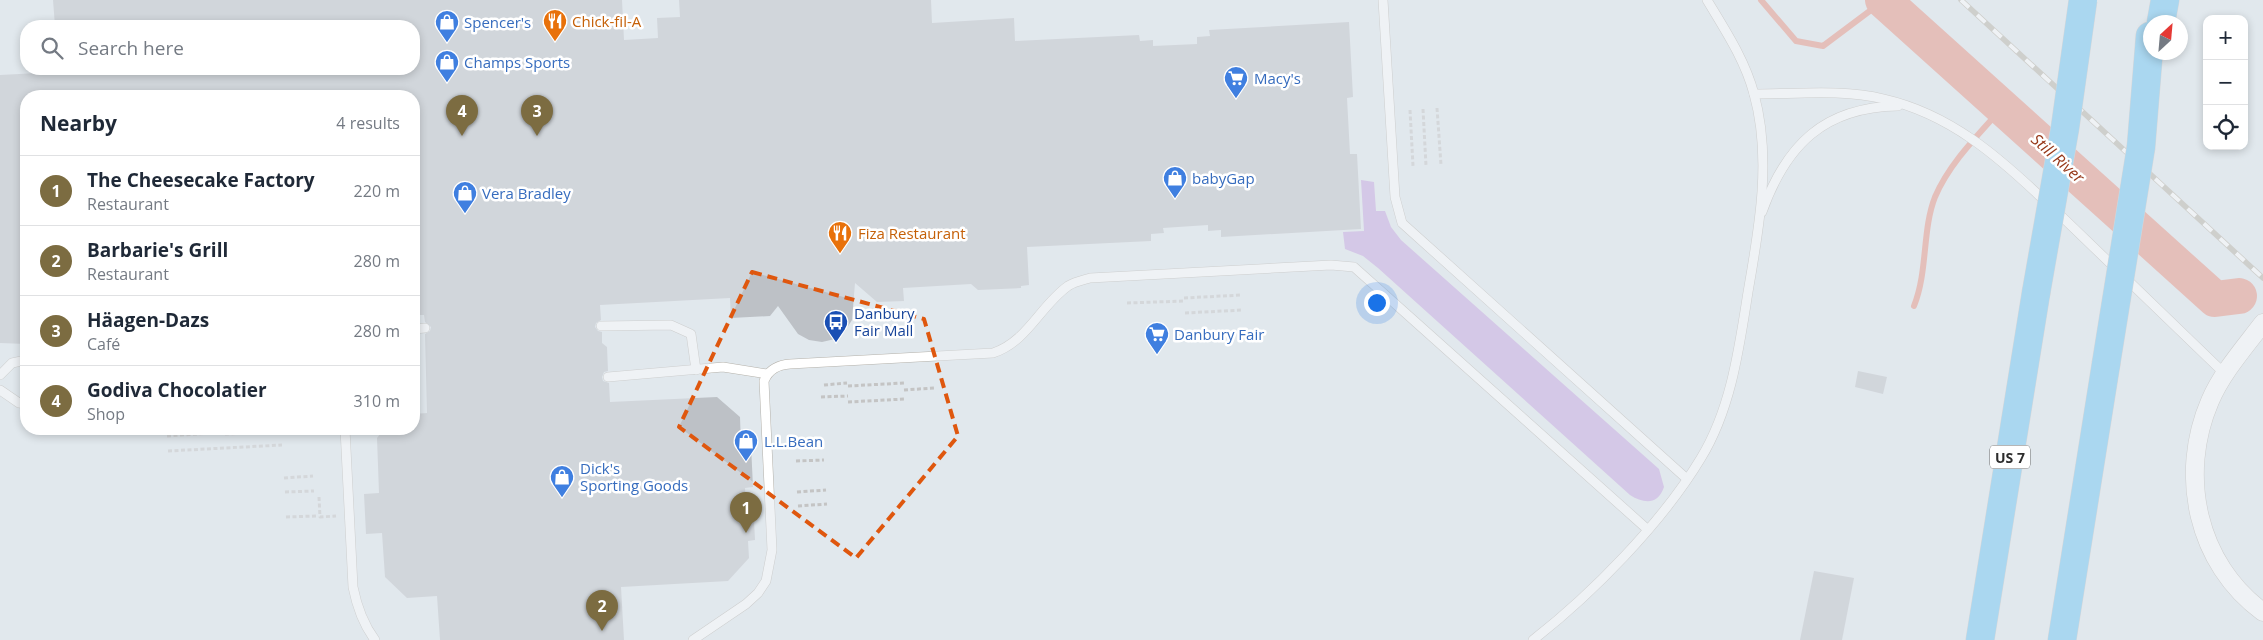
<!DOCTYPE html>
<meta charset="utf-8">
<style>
:root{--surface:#fff;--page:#f6f6f7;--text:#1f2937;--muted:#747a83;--line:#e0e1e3;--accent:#7c6c41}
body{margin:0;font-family:"Open Sans",sans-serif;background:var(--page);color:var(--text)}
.controls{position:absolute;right:15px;top:15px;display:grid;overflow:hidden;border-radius:10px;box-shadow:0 2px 8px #0003}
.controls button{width:45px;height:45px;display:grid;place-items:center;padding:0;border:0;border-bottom:1px solid var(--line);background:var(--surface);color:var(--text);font:25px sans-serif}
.compass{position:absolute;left:2143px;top:15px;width:45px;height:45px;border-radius:50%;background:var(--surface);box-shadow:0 2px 8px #0003;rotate:26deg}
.you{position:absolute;left:1376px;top:302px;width:18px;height:18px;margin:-12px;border:4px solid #fff;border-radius:50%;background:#1a73e8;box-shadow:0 0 0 8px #1a73e833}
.badge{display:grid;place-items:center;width:32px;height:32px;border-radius:50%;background:var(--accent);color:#fff;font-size:16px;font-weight:700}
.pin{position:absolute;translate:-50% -41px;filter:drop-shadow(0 1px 2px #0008)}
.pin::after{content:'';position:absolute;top:26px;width:18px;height:15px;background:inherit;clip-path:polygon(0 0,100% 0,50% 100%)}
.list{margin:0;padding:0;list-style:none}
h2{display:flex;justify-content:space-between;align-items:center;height:65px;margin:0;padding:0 20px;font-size:21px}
h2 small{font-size:16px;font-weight:400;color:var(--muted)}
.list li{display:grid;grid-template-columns:32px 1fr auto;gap:15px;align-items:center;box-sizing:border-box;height:70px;padding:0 20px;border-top:1px solid var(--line)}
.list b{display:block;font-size:19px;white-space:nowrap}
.list p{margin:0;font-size:16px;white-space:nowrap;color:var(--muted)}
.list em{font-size:16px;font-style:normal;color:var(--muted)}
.icon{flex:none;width:28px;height:28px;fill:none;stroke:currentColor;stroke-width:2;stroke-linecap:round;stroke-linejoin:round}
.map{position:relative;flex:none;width:2263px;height:640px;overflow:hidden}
.search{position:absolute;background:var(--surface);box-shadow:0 2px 8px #0003;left:20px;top:20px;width:400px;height:55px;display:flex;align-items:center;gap:12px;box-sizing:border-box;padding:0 18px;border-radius:20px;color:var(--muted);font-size:19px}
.panel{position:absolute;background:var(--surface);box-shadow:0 2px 8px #0003;left:20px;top:90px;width:400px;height:345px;border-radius:20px}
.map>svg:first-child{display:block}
.green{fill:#c4a2df}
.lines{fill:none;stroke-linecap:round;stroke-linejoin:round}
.stream{stroke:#e78e7d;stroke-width:6}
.river{stroke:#e78e7d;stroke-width:36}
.building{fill:#bdc1c6}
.lane-casing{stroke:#b4b1aa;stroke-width:10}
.street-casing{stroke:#b4b1aa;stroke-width:19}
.highway-casing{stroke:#c4c4c4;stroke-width:29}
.path{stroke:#c4c4c4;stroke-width:3;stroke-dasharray:4 2.5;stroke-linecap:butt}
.lane{stroke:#fff;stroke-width:9}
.street{stroke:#fff;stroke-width:18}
.highway{stroke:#67c4f3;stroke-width:28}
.rail-casing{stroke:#b6b1a4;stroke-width:5.5}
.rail{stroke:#fff;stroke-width:4;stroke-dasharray:11;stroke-linecap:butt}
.highway-bridge-casing{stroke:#c4c4c4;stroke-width:29;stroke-linecap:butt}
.highway-bridge{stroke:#67c4f3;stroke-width:28}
.marked{fill:none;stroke:#df570e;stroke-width:4;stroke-dasharray:10 6;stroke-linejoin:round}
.labels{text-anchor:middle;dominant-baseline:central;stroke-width:5;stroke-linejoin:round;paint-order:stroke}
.shield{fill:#fff;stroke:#6c6c6c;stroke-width:1}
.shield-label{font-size:14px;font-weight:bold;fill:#2d2d2d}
.food-label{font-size:15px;fill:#c56008;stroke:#fff;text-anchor:start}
.shop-label{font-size:15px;fill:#366cbe;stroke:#fff;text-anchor:start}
.transit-label{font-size:15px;fill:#164399;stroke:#fff;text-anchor:start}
.water-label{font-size:16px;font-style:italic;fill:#963718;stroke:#fff}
</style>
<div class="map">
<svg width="2263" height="640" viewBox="0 0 2263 640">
<rect width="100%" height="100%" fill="#e1e8ed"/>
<path class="green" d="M1361 180 1374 182 1376 211H1385L1391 227 1401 240 1659 469 1664 487C1658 505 1644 504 1630 495L1378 268 1363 256 1345 249 1343 232 1364 231Z"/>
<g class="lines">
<g class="stream">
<polyline points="1761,0 1796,41 1823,46 1883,1"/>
<path d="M1914 306C1928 271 1922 230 1935 197 1949 164 1977 136 2001 109"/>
</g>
<polyline class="river" points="1883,0 2215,299 2239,296"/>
</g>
<g class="building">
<polygon points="53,0 622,0 624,40 658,38 657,18 680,17 679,0 931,0 932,23 1014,18 1015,41 1139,35 1140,41 1153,40 1153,46 1197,44 1197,37 1210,36 1209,30 1349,22 1353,97 1347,98 1350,154 1357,154 1361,229 1221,237 1221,230 1208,231 1208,225 1163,228 1164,233 1151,234 1151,241 1027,247 1029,285 1021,286 1021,288 978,290 971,284 903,288 904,301 877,302 855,283 852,320 845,331 835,339 822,342 809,340 798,334 778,306 770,316 731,318 730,298 600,305 601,320 596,323 595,327 598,331 602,332 602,343 607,347 608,371 604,372 602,377 603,381 609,383 610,402 717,397 740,417 741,445 751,445 753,487 745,488 747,520 754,520 755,540 748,541 749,558 728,581 621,587 624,640 440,640 437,596 407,598 385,577 382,533 366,534 364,494 379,493 377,438 384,429 414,429 414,414 427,413 425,334 430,331 431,327 425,322 424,315 414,315 414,96 26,96 26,344 0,343 0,75 38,73 35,69 414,69 414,26 55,26"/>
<polygon points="1858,371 1887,377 1883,394 1855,387"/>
<polygon points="1814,571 1854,578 1842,640 1800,640"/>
</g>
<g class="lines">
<g class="lane-casing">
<g id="lane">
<polyline points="1383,0 1395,197 1402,223 1687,479"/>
<path d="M1754 94C1797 94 1843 89 1884 99 1950 114 1999 157 2046 202"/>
<polyline points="2056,211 2225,374"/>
<path d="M1762 212C1786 145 1824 107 1898 106"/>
<polyline points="601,326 671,325 691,334 696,370"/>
<polyline points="414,329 425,328"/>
<polyline points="0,375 12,363 26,360"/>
<polyline points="608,377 723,367 767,374"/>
<polyline points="0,390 19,403 26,404"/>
<path d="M345 429 353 587C357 607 363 624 375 640"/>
<path d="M693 640 746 604 758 593 766 581 772 550 764 381C769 369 778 365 790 364L993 353C1027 342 1040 306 1068 286 1074 282 1083 280 1090 278L1331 265 1354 267 1647 529"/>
<path d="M1533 640C1592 594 1662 523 1701 458 1731 409 1739 349 1748 292 1759 229 1772 158 1754 94 1745 60 1725 30 1707 0"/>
</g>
</g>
<g class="street-casing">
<path id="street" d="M2263 323C2244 348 2222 373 2210 401 2178 475 2197 564 2263 612"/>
</g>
<g class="highway-casing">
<g id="highway">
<polyline points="2161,22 2165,0"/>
<polyline points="2141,147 2150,36"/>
<polyline points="1980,640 2036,293"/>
<polyline points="2062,640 2106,364"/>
</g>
</g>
<g class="path">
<polyline points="1437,108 1441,165"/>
<polyline points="1423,109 1426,166"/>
<polyline points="1410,110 1413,166"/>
<polyline points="1184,298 1242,295"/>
<polyline points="1127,303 1184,301"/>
<polyline points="1185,313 1243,310"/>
<polyline points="824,385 847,383"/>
<polyline points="848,386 904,383"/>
<polyline points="904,390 934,388"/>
<polyline points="821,397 848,396"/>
<polyline points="848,402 905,399"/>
<polyline points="225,434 281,431"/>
<polyline points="167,436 225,432"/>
<polyline points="168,451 282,445"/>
<polyline points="796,461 824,460"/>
<polyline points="284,478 313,476"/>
<polyline points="285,492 314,491"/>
<polyline points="797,492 826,490"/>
<polyline points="319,497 320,517 336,516"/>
<polyline points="798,506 827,504"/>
<polyline points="286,517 316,516"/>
</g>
<use href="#lane" class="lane"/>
<use href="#street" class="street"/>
<use href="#highway" class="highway"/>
<g class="rail-casing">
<polyline id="rail" points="1961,0 2263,278"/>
</g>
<use href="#rail" class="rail"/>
<g class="highway-bridge-casing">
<g id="highway-bridge">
<polyline points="2036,293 2065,128 2083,0"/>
<polyline points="2106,364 2141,147"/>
</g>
</g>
<use href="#highway-bridge" class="highway-bridge"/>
</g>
<path d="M0 0H2263V640H0ZM752 272 924 319 958 436 856 558 679 427Z" fill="#e1e8ed" fill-opacity=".55" fill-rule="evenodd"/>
<path class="marked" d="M752 272 924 319 958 436 856 558 679 427Z"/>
<defs>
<g id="restaurant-pin" transform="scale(1.25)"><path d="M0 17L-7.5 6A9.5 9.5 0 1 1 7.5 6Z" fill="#e8710a" stroke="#fff"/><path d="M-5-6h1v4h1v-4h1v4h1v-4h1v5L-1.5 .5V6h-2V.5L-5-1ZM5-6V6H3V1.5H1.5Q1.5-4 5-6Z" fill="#fff"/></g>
<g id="shop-pin" transform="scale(1.25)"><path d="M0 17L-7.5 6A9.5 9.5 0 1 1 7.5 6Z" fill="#3f7fe0" stroke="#fff"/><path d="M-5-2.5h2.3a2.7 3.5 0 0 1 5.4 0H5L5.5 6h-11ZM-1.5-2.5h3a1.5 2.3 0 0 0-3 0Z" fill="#fff"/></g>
<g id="supermarket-pin" transform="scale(1.25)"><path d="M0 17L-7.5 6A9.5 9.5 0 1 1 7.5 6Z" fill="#3f7fe0" stroke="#fff"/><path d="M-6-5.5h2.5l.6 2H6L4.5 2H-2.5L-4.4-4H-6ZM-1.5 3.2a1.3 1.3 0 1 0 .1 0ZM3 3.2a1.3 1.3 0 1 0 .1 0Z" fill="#fff"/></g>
<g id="bus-pin" transform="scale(1.25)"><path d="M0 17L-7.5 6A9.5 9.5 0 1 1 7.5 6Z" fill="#1a4fb4" stroke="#fff"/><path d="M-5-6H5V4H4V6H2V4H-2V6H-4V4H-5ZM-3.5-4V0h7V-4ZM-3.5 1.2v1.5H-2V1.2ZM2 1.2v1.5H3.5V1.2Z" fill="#fff"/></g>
</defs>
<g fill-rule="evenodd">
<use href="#restaurant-pin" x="555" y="21"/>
<use href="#shop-pin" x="447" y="22"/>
<use href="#shop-pin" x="447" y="62"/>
<use href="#supermarket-pin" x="1236" y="78"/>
<use href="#shop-pin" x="1175" y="178"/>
<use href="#shop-pin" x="465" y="193"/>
<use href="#restaurant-pin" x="840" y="233"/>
<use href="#bus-pin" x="836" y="322"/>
<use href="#supermarket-pin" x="1157" y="334"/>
<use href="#shop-pin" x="746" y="441"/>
<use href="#shop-pin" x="562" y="477"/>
</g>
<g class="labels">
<rect class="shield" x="1990" y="445.5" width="40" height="23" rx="4"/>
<g class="shield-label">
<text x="2010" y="457">US 7</text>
</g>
<g class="food-label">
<text x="572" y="21">Chick-fil-A</text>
<text x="858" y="233">Fiza Restaurant</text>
</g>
<g class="shop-label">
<text x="464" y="22">Spencer's</text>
<text x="464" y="62">Champs Sports</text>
<text x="1254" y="78">Macy's</text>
<text x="1192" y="178">babyGap</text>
<text x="482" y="193">Vera Bradley</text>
<text x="1174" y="334">Danbury Fair</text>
<text x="764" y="441">L.L.Bean</text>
<text x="580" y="468">Dick's<tspan x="580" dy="17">Sporting Goods</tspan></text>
</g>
<g class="transit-label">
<text x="854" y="313">Danbury<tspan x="854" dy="17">Fair Mall</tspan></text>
</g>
<g class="water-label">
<text transform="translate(2058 158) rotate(42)">Still River</text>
</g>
</g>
</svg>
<div class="controls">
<button>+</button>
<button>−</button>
<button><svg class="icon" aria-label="locate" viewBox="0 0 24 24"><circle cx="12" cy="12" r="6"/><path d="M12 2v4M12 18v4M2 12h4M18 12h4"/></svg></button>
</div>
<svg class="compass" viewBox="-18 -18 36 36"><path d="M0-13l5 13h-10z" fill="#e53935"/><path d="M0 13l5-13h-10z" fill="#747a83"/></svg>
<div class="you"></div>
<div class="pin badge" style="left:746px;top:533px">1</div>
<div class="pin badge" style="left:602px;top:631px">2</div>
<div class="pin badge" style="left:537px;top:136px">3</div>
<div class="pin badge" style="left:462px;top:136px">4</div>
<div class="search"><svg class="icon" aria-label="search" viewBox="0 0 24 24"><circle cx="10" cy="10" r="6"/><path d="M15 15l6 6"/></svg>Search here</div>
<section class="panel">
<h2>Nearby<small>4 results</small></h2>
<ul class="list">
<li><span class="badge">1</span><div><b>The Cheesecake Factory</b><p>Restaurant</p></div><em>220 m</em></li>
<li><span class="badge">2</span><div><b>Barbarie's Grill</b><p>Restaurant</p></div><em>280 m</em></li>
<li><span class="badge">3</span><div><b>Häagen-Dazs</b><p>Café</p></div><em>280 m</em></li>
<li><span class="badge">4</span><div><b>Godiva Chocolatier</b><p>Shop</p></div><em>310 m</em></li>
</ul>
</section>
</div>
